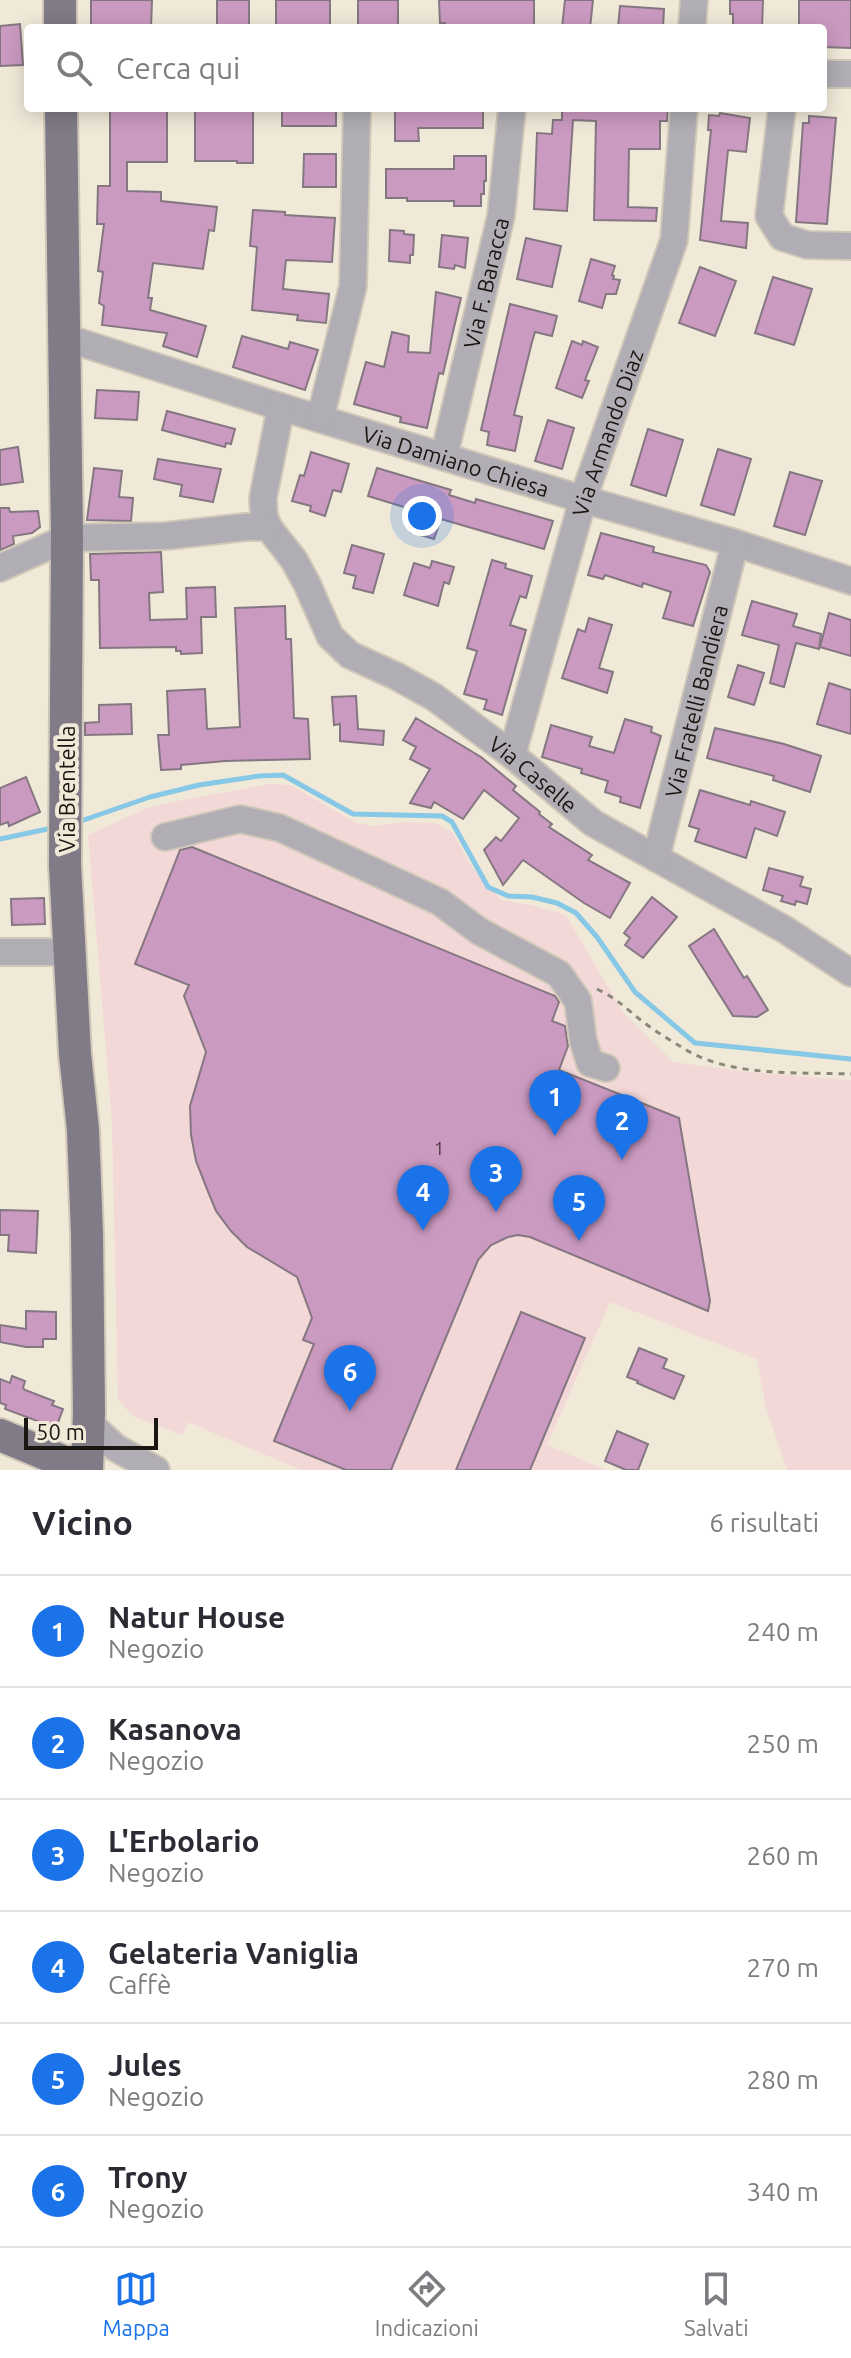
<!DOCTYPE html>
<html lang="it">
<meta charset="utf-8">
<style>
:root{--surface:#fff;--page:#f2f2f3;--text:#2b2b33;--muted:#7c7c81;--line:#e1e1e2;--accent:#1a73e8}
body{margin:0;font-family:Ubuntu,sans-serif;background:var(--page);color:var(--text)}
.scale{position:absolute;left:24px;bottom:20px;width:134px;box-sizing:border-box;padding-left:8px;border:4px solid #1a1712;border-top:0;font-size:22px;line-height:28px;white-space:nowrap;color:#1a1712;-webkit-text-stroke:6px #f1e9d8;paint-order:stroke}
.you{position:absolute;left:422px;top:516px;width:28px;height:28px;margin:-20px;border:6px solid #fff;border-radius:50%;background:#1a73e8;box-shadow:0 0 0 12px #1a73e833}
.badge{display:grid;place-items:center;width:52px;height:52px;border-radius:50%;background:var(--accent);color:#fff;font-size:26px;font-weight:700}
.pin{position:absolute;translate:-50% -66px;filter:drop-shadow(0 2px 4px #0008)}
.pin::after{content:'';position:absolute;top:42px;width:28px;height:24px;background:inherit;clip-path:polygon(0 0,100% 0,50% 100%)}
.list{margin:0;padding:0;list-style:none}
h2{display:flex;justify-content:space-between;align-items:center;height:104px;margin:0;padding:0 32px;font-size:34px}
h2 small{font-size:26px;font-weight:400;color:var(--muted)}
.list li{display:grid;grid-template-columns:52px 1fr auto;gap:24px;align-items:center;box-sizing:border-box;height:112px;padding:0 32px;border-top:2px solid var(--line)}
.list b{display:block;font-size:30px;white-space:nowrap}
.list p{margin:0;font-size:26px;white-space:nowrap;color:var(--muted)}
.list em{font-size:26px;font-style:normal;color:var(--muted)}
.icon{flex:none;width:44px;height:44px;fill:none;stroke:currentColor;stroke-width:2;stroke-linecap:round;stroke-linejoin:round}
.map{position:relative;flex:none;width:851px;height:1470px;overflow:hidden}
.search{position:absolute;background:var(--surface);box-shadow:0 4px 20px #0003;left:24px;right:24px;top:24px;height:88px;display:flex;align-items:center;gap:20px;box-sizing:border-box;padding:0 28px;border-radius:8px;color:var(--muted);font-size:30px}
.sheet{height:776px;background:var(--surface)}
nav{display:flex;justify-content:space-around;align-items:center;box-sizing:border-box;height:112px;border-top:2px solid var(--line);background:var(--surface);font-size:22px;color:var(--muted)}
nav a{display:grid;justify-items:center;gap:4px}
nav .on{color:var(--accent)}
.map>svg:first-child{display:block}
.commercial{fill:#f3d8d8}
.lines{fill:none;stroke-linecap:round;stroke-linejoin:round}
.stream{stroke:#87c8e6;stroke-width:5}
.building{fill:#cb9ac1;stroke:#857781;stroke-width:2}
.minor-casing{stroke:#cfc7b8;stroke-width:30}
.major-casing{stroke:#cfc7b8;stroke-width:36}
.path{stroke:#8b867a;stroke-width:3;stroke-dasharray:6 6;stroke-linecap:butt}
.minor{stroke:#b0adb4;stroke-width:26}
.major{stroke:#807b87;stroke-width:32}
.labels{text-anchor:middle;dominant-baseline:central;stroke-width:8;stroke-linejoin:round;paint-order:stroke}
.number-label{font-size:18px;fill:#46383e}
.street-label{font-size:22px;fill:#1a1712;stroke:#f1e9d8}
</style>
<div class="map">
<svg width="851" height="1470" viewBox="0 0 851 1470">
<rect width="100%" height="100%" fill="#f1e9d8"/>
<polygon class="commercial" points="269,784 290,785 357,823 374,826 404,822 435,823 453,833 472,867 501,900 531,905 566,915 622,1011 673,1062 748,1072 851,1080 851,1470 787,1470 766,1408 757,1359 610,1302 547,1445 606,1470 301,1470 188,1422 183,1435 152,1424 133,1416 118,1400 112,1122 88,835 147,808 172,802"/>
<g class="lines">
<g class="stream">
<polyline points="78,822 150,797 199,785 259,776 283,775 353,814 442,816 452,822 488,887 508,896 532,897 557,903 576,913 597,937 635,992 695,1043 851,1059"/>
<polyline points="0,839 52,828"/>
</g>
</g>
<g class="building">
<polygon points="91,0 152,0 151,28 91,28"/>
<rect x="217" y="0" width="32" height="28"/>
<rect x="276" y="0" width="54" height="28"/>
<rect x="358" y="0" width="40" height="28"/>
<polygon points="439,0 534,0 534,28 445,28 445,23 440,23"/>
<polygon points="565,0 593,0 590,28 562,28"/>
<polygon points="730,0 763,0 762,28 733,28 733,14 730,14"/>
<polygon points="799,0 851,0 851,48 823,47 823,28 799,28"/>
<polygon points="620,6 664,9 663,28 618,28"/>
<polygon points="20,24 23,65 0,66 0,26"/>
<polygon points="110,108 167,108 167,162 127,162 127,191 161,192 161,201 217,207 214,231 209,230 203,269 153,263 148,298 152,298 150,310 206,326 197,357 163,346 167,333 102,325 104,306 99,303 103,272 98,271 104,224 97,224 98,186 110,186"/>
<polygon points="195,108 253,108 253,163 237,163 237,161 195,161"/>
<rect x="282" y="108" width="54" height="18"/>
<polygon points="453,108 483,108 483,128 418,128 419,141 395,141 395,109"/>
<polygon points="562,108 668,108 667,121 660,121 660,149 629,149 628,207 657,208 656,221 594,220 596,121 573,120 567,211 534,209 537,133 552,134 553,120 562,120"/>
<polygon points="720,113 750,118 746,152 728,150 721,221 748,223 746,248 700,240 711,130 708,130 709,115 719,116"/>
<polygon points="809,116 836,118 827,224 796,222 803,123 809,123"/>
<polygon points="304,154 336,154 336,187 303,187"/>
<polygon points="454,156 486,156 486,181 484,181 484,194 481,194 481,206 454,206 454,201 407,201 407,198 386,198 386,169 454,169"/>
<polygon points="253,210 285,212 285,215 335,218 332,262 286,260 283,289 329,294 326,323 297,320 298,315 252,310 257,247 250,246"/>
<polygon points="390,230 404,231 404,234 414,235 413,255 410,255 410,263 389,261"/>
<polygon points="442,235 468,238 465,268 455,265 454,269 439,267"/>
<polygon points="526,238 561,246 552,287 517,279"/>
<polygon points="591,259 615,266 612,275 614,276 613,279 620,280 616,294 606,294 602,308 579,301"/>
<polygon points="700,267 736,281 715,336 679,323"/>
<polygon points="773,277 812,289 794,345 755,333"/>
<polygon points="436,292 461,298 443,374 439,373 427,428 400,422 401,417 354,404 366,362 384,367 392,332 409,336 408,352 430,353"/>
<polygon points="510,304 557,316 552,336 535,332 532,342 514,415 522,417 515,451 487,445 489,432 481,430"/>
<polygon points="242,336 288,349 290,342 318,350 305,390 233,367"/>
<polygon points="572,341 582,345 583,341 598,347 585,380 589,381 582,398 556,388"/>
<polygon points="97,390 139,392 137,420 95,418"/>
<polygon points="167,411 235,429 231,444 226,443 225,447 162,430"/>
<polygon points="548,420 574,428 562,469 535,461"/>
<polygon points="648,429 683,440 666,496 631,485"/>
<polygon points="18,447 23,482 0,485 0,450"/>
<polygon points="718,449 751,459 734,515 701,505"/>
<polygon points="311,452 349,464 341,492 333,490 325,516 310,511 311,506 292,501 300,475 304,476"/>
<polygon points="158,459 221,469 213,502 180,496 182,485 154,479"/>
<polygon points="94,468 122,471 119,497 133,498 131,521 87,520"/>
<polygon points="377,468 451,490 449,495 475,503 476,499 553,521 544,549 441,519 434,539 411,532 417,511 368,496"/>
<polygon points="790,472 822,481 805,535 774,526"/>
<polygon points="0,508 9,508 10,512 38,511 40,527 32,533 13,536 14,544 0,550"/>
<polygon points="601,533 654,547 653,552 706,565 710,572 693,626 663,618 671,592 643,583 642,587 605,575 603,579 588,575"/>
<polygon points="352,545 384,554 373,593 353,588 356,576 344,573"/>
<polygon points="161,552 163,592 149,593 150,620 187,619 186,588 215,587 216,617 201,617 202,653 181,654 181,651 176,651 176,647 100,648 99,580 91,580 90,554"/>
<polygon points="492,560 506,564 505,568 532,576 526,598 520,596 510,625 526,630 502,715 484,709 487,700 464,694 477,651 467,648"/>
<polygon points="432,561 454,567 449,584 444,582 438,606 404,595 414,563 430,568"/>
<polygon points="752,601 797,614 793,626 821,634 819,649 796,643 784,687 770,683 779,645 742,635"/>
<polygon points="285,606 286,639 291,639 294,718 308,719 310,759 225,761 181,765 181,769 161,770 158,735 169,735 167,691 205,689 207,729 240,727 235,608"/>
<polygon points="829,613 851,620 851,656 820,647"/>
<polygon points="589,618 612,625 599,668 613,672 607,693 562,678 578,629 585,632"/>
<polygon points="738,665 764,673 754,705 728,697"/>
<polygon points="829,683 851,690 851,734 817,724"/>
<polygon points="356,696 358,729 384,731 383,745 340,741 340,724 334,725 332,697"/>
<polygon points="131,704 132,734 85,735 85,723 99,722 99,705"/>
<polygon points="416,718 481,757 516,786 513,790 540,812 539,814 552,824 549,827 592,855 588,860 630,883 610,918 584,903 523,860 503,885 484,850 496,837 501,841 519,818 484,790 463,819 434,802 431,808 410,803 430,769 410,759 416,747 403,740"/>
<polygon points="625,719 652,727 651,732 661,736 640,808 620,802 621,797 605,792 608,781 581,773 582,769 542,757 551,725 592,737 589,746 614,753"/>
<polygon points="715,728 784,744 821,756 810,792 773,780 774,776 707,758"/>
<polygon points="26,777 40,812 9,826 8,822 0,825 0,788"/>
<polygon points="700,790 750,805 751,801 785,812 777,836 755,828 746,858 695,841 699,829 689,826"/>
<polygon points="192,847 555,996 559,1002 552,1021 565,1026 568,1046 559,1070 679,1118 710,1301 708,1311 530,1237 518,1235 508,1237 491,1245 478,1260 391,1470 346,1470 274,1441 314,1344 303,1340 312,1318 297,1277 247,1247 231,1231 216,1211 207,1189 196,1161 191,1135 190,1106 206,1052 184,996 189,985 135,964 180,850"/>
<polygon points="769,868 803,877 800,886 811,889 807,904 796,901 795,905 781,901 783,896 763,890"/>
<polygon points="652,897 677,917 643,958 625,945 630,938 624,933"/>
<polygon points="44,898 45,924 12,925 11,899"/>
<polygon points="714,929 744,978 747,976 768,1010 757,1017 733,1016 689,946"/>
<polygon points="0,1210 38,1211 36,1253 8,1251 9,1235 0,1235"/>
<polygon points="26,1311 56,1312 56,1339 43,1339 43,1347 26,1347 0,1342 0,1325 26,1329"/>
<polygon points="521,1312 585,1338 530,1470 456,1470"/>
<polygon points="639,1348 667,1359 663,1368 684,1376 674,1399 637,1383 638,1381 627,1377"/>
<polygon points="12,1376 25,1381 23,1388 25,1390 54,1401 52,1405 63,1409 56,1428 5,1409 6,1405 0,1403 0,1379 10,1383"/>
<polygon points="617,1431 648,1444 638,1470 626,1470 605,1461"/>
</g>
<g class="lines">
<g class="minor-casing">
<g id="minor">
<polyline points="692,28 694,0"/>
<polyline points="823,74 851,74"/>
<polyline points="782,108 769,216 782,237 807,245 851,246"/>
<path id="s1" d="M63 337 281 407 572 496 735 543 851 581"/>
<path id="s2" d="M281 407 263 498 264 516 268 527 294 560 307 584 330 636 350 655 396 676 434 697 512 755 593 823 784 929 851 973"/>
<polyline points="320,419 353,286 357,108"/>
<path id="s3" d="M444 456 501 216 512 108"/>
<polyline points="0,568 67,538 166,536 245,527 268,527"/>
<path id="s4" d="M512 755 583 499 674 240 684 108"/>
<polyline points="165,837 240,819 280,828 440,902 479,931 559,974 578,1001 583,1040 590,1063 606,1068"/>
<path id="s5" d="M656 858 735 543"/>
<polyline points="0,952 70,952"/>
<polyline points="89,1423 116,1448 156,1470"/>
</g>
</g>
<g class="major-casing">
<g id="major">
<polyline points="60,0 60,28"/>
<polyline points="61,108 67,538 65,865 75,1054 83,1130 87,1234 89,1412 87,1470"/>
<polyline points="0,1435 84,1470"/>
</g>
</g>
<path class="path" d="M597 989C619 1000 624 1007 642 1021 656 1032 673 1042 688 1051 734 1077 800 1072 851 1074"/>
<use href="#minor" class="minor"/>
<use href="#major" class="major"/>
</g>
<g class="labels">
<g class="number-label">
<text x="439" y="1148">1</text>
</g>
<g class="street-label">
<text stroke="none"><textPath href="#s3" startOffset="178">Via F. Baracca</textPath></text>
<text stroke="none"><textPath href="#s4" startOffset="336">Via Armando Diaz</textPath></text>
<text stroke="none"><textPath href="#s1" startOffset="412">Via Damiano Chiesa</textPath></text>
<text stroke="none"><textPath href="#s5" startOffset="162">Via Fratelli Bandiera</textPath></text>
<text stroke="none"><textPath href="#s2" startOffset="496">Via Caselle</textPath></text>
<text transform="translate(66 789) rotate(-90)">Via Brentella</text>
</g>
</g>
</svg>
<div class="scale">50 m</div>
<div class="you"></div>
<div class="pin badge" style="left:555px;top:1136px">1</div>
<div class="pin badge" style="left:622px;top:1160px">2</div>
<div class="pin badge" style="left:496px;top:1212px">3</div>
<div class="pin badge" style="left:423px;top:1231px">4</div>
<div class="pin badge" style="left:579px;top:1241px">5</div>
<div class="pin badge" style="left:350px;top:1411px">6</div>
<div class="search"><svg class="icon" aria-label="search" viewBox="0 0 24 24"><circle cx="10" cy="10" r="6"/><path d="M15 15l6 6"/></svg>Cerca qui</div>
</div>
<section class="sheet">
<h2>Vicino<small>6 risultati</small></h2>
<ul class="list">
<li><span class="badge">1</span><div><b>Natur House</b><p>Negozio</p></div><em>240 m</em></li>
<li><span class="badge">2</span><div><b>Kasanova</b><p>Negozio</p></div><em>250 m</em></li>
<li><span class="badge">3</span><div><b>L'Erbolario</b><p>Negozio</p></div><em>260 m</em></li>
<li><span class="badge">4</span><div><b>Gelateria Vaniglia</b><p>Caffè</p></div><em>270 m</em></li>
<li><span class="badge">5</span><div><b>Jules</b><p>Negozio</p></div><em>280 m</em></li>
<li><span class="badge">6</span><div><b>Trony</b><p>Negozio</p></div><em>340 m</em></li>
</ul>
</section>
<nav>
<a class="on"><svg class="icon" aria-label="map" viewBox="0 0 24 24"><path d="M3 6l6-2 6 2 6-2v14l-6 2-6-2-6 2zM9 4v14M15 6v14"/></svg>Mappa</a>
<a><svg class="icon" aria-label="directions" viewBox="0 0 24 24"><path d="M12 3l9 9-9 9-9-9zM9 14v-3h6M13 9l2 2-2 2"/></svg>Indicazioni</a>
<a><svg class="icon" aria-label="saved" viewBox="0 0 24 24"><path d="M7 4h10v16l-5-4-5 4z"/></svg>Salvati</a>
</nav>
